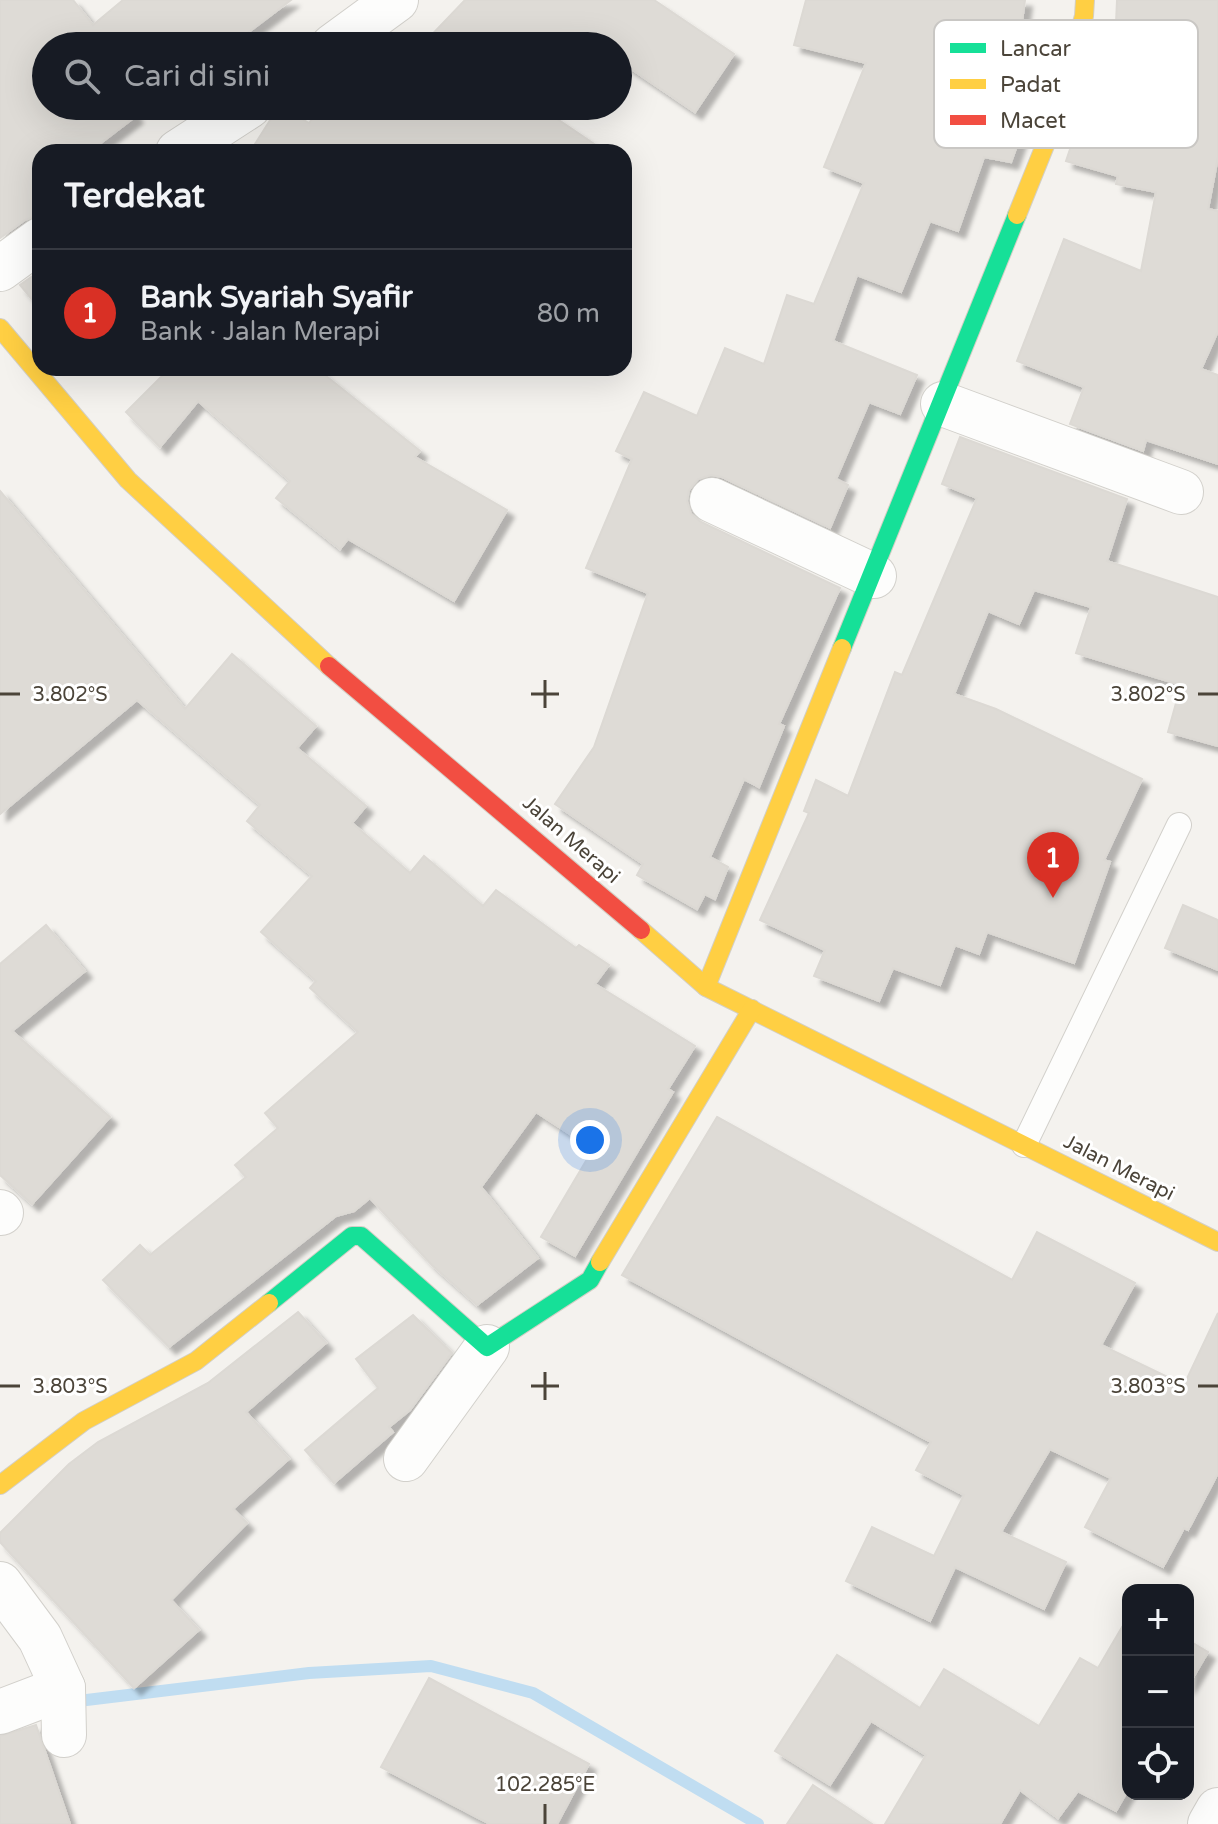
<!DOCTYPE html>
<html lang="id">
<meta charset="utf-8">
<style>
:root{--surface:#171b24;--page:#20242c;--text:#f1f3f6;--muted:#9ea1a6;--line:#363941;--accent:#d93025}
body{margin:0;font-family:"Varela Round",sans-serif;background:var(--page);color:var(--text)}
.controls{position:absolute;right:24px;bottom:24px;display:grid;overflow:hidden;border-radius:16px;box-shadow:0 8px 32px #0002}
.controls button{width:72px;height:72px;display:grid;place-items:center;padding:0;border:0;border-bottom:2px solid var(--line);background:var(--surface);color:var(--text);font:40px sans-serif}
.you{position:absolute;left:590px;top:1140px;width:28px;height:28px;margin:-20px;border:6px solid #fff;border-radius:50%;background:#1a73e8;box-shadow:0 0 0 12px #1a73e833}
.badge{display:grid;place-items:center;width:52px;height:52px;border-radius:50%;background:var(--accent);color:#fff;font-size:26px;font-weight:700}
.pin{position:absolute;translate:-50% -66px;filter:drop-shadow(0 2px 4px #0008)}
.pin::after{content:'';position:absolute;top:42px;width:28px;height:24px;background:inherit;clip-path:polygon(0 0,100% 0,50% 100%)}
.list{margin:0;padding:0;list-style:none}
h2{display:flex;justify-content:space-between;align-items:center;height:104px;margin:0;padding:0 32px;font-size:34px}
h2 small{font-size:26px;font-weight:400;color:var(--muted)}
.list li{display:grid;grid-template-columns:52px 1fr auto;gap:24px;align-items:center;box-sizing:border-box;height:128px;padding:0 32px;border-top:2px solid var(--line)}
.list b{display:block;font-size:30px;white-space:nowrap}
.list p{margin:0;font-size:26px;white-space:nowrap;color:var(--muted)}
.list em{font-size:26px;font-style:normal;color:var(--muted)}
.icon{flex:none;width:44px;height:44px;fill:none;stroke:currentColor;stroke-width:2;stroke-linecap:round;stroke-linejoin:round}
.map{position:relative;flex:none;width:1218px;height:1824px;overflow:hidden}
.search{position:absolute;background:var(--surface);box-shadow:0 8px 32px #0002;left:32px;top:32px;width:600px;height:88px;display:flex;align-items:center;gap:20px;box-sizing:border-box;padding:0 28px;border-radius:44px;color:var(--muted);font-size:30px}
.panel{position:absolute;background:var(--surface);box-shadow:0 8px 32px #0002;left:32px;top:144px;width:600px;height:232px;border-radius:24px}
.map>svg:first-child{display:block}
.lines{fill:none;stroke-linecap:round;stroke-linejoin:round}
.stream{stroke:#c0ddf1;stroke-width:12}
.building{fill:#dedbd6;stroke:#dcd9d4;stroke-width:2;filter:url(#shadow)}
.lane-casing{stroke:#d2d0cb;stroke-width:26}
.street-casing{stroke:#d2d0cb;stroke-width:46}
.fast-casing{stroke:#d3cfc5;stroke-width:20}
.slow-casing{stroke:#d3cfc5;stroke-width:20}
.jam-casing{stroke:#d3cfc5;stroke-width:20}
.lane{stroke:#fdfdfc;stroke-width:24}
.street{stroke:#fdfdfc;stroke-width:44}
.fast{stroke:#16e098;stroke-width:18}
.slow{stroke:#ffcf43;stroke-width:18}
.jam{stroke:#f24e42;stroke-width:18}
.ticks{fill:none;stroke:#4b4439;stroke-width:3}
.labels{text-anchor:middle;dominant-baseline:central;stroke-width:6;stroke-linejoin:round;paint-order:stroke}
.street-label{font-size:20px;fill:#4b4439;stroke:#fff}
.key{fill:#fff;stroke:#c9c7c4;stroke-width:2}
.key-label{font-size:22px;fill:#4b4439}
.ticks-label{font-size:20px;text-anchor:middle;fill:#4b4439;stroke:#fff;stroke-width:6;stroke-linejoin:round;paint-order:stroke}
</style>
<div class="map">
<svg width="1218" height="1824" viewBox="0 0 1218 1824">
<defs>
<filter id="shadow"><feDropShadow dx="7" dy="7" stdDeviation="2" flood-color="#0004"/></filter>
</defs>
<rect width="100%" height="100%" fill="#f4f2ee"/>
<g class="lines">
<polyline class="stream" points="70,1702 309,1673 431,1666 533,1693 758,1824"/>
</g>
<g class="building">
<polygon points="0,0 73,0 93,25 123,0 291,0 230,46 46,46 46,106 128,106 136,116 89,152 40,152 40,215 25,220 0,238"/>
<polygon points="465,0 654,0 734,54 695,112 618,60 618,46 596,46 586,39 579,46 421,46"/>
<polygon points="806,0 1025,0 1019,43 1029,44 1024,92 1036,94 1011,162 984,157 958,231 930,221 901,292 857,275 833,341 917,375 900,414 869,402 836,479 848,485 830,528 722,477 711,475 698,479 689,490 687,501 691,514 701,522 840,588 779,724 784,726 759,787 744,779 710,857 728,867 715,899 705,894 697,909 637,875 643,864 555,804 594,747 648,593 586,568 632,459 616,451 644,392 697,416 725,348 764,364 787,295 814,304 864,183 824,167 866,63 794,45"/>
<polygon points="1117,0 1218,0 1218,157 1208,209 1218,211 1218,331 1201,369 1218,375 1218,464 1146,440 1143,451 1070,424 1084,387 1017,361 1064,239 1141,271 1156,192 1116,184 1118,176 1066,161 1105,45 1115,48"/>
<polygon points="279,106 309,123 322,106 538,106 606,152 250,152"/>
<polygon points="40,271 40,309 20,285"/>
<polygon points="160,368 316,368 420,451 415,457 507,510 454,601 348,539 340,549 276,498 290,481 198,401 160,447 126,412 165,373"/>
<polygon points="960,437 1127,499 1107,561 1218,597 1218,746 1168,732 1181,685 1076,653 1091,607 1034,590 1019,624 988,611 954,694 996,709 1142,779 1104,860 1110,862 1074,963 987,932 979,954 955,945 940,985 893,968 879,1001 814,976 825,950 760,920 809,813 804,811 816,780 848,796 895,672 902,675 977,498 942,484"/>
<polygon points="0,491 185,709 232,654 316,726 297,748 366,806 352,823 410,873 424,856 483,906 496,890 576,948 579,945 609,965 595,984 695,1046 668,1089 673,1092 575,1256 541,1237 593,1149 536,1112 481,1187 538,1258 477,1305 432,1265 370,1198 354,1211 336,1216 169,1347 103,1280 140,1245 150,1255 246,1177 235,1165 278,1128 265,1113 358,1032 310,988 316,981 261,932 312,876 247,821 260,805 137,700 0,814"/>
<polygon points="1183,905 1218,920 1218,970 1165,948"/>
<polygon points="46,925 85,971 12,1031 110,1117 32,1204 0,1175 0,964"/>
<polygon points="717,1117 1012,1280 1037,1232 1135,1283 1101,1345 1184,1385 1218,1313 1218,1473 1188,1530 1184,1528 1163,1567 1085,1527 1111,1478 1050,1449 1001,1532 1066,1562 1044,1609 955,1567 930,1621 846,1581 872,1527 934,1556 964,1495 916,1470 931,1442 622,1275"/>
<polygon points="298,1312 326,1343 246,1412 289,1459 233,1509 247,1523 171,1600 199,1630 134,1688 0,1542 0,1533 69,1464 98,1442 208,1383"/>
<polygon points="413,1315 452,1353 410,1410 389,1427 393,1432 334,1483 305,1450 378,1388 356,1359"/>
<polygon points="1128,1617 1128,1790 1116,1811 1078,1791 1058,1818 1020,1790 1000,1824 885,1824 926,1755 871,1721 830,1785 775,1751 837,1655 920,1708 944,1669 1039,1726 1080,1658 1098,1668"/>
<polygon points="1188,1640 1208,1652 1188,1686"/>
<polygon points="429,1678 589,1764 557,1824 490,1824 381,1767"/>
<polygon points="36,1725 70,1824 0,1824 0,1736"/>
<polygon points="813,1785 872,1824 787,1824"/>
</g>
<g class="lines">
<g class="lane-casing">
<polyline id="lane" points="1024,1145 1179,825"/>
</g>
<g class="street-casing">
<g id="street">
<polyline points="333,46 396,0"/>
<polyline points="178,152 249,106"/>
<polyline points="0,269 40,240"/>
<polyline points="943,404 1181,492"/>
<polyline points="712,500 874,576"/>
<polyline points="0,1212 1,1213"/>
<polyline points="406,1459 487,1347"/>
<polyline points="0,1584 40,1638 63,1688 64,1735"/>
<polyline points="0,1712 63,1688"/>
<polyline points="1210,1824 1218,1810"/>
</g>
</g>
<g class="fast-casing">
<g id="fast">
<polyline points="842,648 1017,215"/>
<polyline points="269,1303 352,1236 361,1236 487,1347 590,1280 600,1262"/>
</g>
</g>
<g class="slow-casing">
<g id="slow">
<polyline points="1017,215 1052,128 1084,16 1085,0"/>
<polyline points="0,328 128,480 329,666"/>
<polyline points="641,930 706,987 1218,1242"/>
<polyline points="706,987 842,648"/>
<polyline points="600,1262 752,1009"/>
<polyline points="0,1485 84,1421 196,1361 269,1303"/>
</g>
</g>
<g class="jam-casing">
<polyline id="jam" points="329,666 641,930"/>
</g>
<use href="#lane" class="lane"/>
<use href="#street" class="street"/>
<use href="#fast" class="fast"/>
<use href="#slow" class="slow"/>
<use href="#jam" class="jam"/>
</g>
<path class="ticks" d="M545 680V708M0 694H20M531 694H559M1198 694H1218M545 1372V1400M0 1386H20M531 1386H559M1198 1386H1218M545 1804V1824"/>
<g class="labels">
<g class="street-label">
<text transform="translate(571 840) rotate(41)">Jalan Merapi</text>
<text transform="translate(1119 1168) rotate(27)">Jalan Merapi</text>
</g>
</g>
<rect x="934" y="20" width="264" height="128" rx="12" class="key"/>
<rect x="950" y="43" width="36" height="10" fill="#16e098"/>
<rect x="950" y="79" width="36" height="10" fill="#ffcf43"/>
<rect x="950" y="115" width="36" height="10" fill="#f24e42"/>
<g class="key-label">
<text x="1000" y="56">Lancar</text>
<text x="1000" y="92">Padat</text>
<text x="1000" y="128">Macet</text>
</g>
<g class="ticks-label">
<text x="70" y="701">3.802°S</text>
<text x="1148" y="701">3.802°S</text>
<text x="70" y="1393">3.803°S</text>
<text x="1148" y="1393">3.803°S</text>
<text x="545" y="1791">102.285°E</text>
</g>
</svg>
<div class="controls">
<button>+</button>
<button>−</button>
<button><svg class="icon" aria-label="locate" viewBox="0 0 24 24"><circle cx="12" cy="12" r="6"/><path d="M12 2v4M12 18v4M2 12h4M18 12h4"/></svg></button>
</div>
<div class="you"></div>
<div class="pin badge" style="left:1053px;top:898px">1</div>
<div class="search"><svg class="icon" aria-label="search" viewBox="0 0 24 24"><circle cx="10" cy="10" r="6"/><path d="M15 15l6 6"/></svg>Cari di sini</div>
<section class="panel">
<h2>Terdekat<small></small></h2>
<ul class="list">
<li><span class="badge">1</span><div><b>Bank Syariah Syafir</b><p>Bank · Jalan Merapi</p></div><em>80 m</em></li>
</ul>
</section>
</div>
